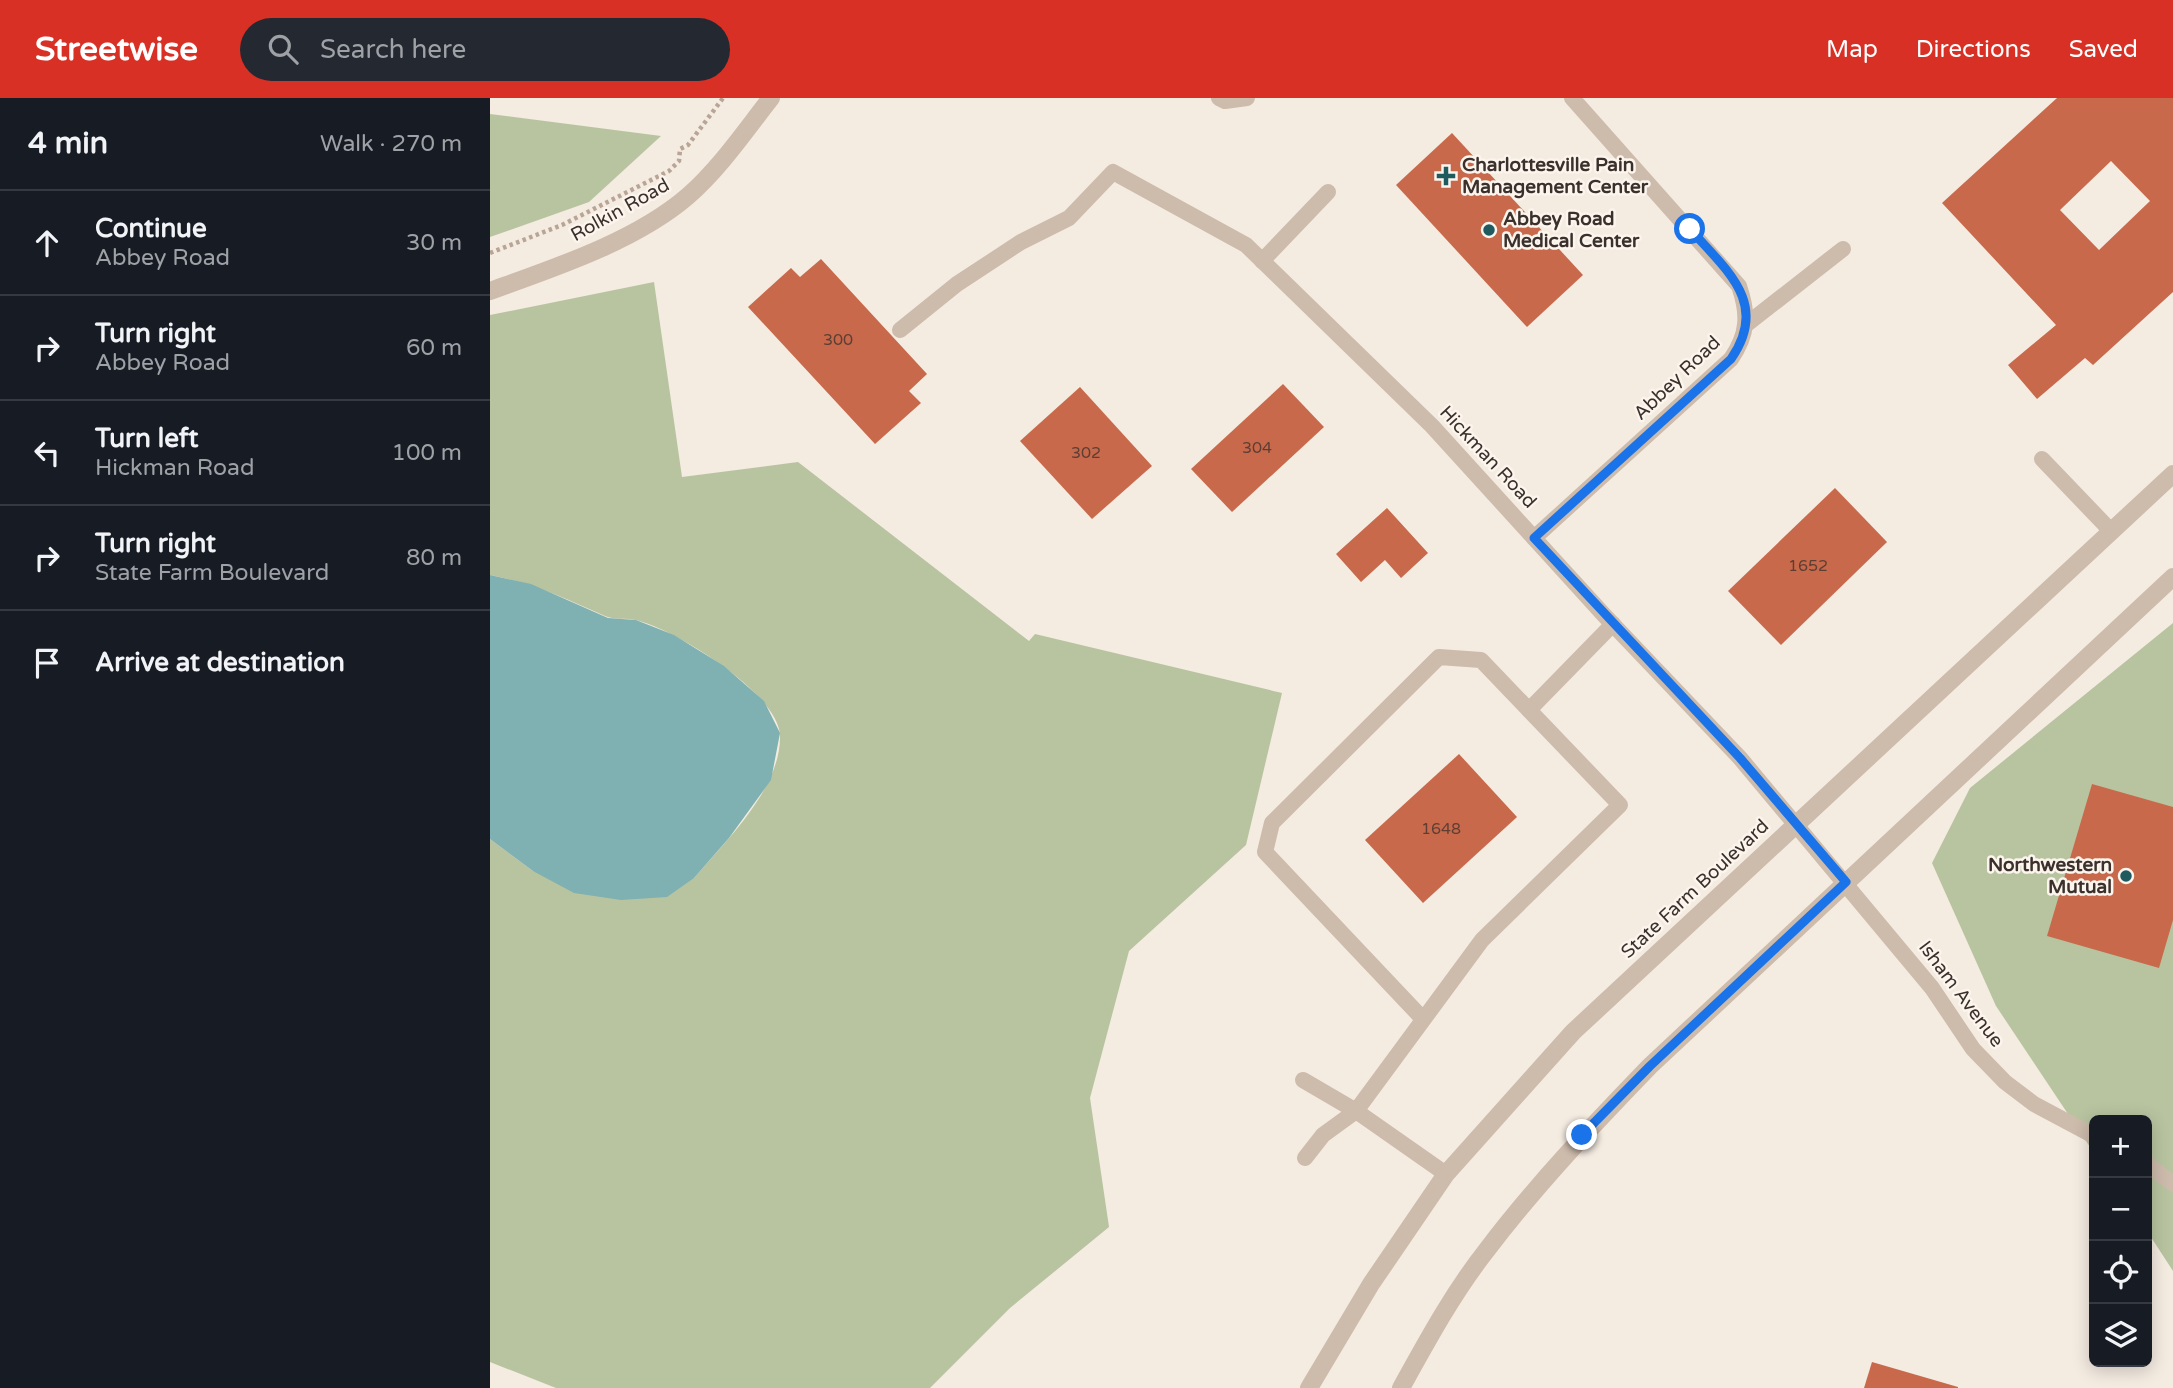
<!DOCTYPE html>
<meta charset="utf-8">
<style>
:root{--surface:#171b24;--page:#242831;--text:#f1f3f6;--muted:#9ea1a6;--line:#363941;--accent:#d93025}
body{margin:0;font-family:"Varela Round",sans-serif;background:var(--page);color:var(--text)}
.controls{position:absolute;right:21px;bottom:21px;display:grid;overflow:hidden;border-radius:10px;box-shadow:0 4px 18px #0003}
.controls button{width:63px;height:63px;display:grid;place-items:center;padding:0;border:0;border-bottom:2px solid var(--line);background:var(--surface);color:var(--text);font:35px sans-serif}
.stop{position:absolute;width:21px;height:21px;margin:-16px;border:5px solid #1a73e8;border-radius:50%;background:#fff}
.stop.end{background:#1a73e8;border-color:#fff;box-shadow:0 2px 7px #0008}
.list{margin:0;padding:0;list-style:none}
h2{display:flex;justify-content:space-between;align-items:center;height:91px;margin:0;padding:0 28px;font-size:30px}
h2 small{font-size:23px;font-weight:400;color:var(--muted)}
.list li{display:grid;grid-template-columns:46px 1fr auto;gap:21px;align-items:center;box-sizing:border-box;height:105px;padding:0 28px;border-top:2px solid var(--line)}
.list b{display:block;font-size:26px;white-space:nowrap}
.list p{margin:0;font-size:23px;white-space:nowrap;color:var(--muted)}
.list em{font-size:23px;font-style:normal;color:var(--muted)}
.icon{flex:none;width:38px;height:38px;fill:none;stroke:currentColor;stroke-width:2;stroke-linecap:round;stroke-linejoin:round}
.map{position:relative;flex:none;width:1683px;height:1290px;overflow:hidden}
header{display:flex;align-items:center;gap:42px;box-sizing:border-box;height:98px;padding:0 35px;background:var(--accent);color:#fff}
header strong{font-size:33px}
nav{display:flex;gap:38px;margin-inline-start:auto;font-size:24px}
.search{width:490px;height:63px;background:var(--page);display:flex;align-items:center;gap:18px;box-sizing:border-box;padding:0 24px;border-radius:38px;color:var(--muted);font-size:26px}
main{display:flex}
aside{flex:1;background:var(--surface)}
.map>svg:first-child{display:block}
.green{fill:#b8c4a0}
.water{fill:#7fb0b2}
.building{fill:#c8694b;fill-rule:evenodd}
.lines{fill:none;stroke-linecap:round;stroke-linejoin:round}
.path{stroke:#b9a596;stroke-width:4.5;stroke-dasharray:3.5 3.5;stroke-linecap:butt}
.service{stroke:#cdbbac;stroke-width:16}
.minor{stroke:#cdbbac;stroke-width:18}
.tertiary{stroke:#cdbbac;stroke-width:18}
.route{stroke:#1a73e8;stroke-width:9}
.poi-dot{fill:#1f5a5e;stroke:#fbf5ee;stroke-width:2.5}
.labels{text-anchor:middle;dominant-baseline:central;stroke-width:5;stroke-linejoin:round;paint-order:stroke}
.number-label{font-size:16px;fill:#5e3e33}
.poi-label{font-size:19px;font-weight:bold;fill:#3b302b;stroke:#fbf5ee;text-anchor:start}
.street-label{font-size:19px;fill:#3b302b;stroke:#fbf5ee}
</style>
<header>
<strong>Streetwise</strong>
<div class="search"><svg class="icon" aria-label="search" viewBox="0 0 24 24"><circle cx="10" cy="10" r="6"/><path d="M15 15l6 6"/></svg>Search here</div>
<nav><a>Map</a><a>Directions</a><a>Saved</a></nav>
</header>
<main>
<aside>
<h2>4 min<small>Walk · 270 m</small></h2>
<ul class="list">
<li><svg class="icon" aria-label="ahead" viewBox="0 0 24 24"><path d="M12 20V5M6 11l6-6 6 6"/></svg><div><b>Continue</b><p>Abbey Road</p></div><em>30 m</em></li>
<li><svg class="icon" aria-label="right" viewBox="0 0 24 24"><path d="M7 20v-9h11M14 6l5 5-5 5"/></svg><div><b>Turn right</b><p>Abbey Road</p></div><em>60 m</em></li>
<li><svg class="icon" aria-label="left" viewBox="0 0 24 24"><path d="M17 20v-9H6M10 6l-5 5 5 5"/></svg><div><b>Turn left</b><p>Hickman Road</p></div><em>100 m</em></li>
<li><svg class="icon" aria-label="right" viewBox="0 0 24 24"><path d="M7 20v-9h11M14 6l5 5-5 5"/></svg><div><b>Turn right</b><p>State Farm Boulevard</p></div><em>80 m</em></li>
<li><svg class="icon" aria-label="arrive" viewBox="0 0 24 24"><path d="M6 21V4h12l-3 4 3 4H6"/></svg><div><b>Arrive at destination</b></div></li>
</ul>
</aside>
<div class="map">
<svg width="1683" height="1290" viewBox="0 0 1683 1290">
<rect width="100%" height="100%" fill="#f4ebe1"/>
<g class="green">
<polygon points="0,16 171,38 99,104 0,139"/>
<path d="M164 184 192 379 308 364 539 543 545 536 792 595 756 747 639 853 600 1000 619 1129 520 1210 440 1290H66L0 1264V741L43 773 204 780C236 743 291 690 290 638 289 595 184 531 146 522 136 520 124 522 115 518 74 500 45 486 0 477V217Z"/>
<polygon points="1683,525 1683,1173 1657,1133 1657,1022 1604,1022 1604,1055 1506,908 1442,765 1480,690"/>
</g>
<polygon class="water" points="0,477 41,486 118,520 146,522 184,537 234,568 274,603 290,635 281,682 239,740 204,780 177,799 131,802 84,795 43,773 0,741"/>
<g class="building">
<path d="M1567 0H1683V194L1603 267 1595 260 1547 301 1518 267 1566 227 1452 105ZM1621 63 1660 103 1609 152 1570 112Z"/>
<polygon points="962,35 1093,177 1037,229 906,87"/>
<polygon points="331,161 437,276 419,293 431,305 385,346 258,209 301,170 310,179"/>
<polygon points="793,286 834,329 742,414 701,371"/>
<polygon points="590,289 662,368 602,421 530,343"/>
<polygon points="1345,390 1397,444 1291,547 1238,493"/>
<polygon points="897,410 938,455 911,480 895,462 871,484 846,456"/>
<polygon points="969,656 1027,719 933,805 875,742"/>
<polygon points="1602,686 1683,709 1683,822 1669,870 1557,838"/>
<polygon points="1382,1264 1468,1289 1468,1290 1374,1290"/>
</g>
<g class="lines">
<polyline class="path" points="0,155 72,127 179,73 189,63 190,51 198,47 233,0"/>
<g class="service">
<polyline points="729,0 735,3 757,0"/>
<polyline points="772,163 838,94"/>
<polyline points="1257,226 1353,151"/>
<polyline points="410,232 467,186 531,144 579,120 623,74 756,147 942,328 1114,517 1250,660 1442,890 1483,951 1515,984 1544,1006 1604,1038"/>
<polyline points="1552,361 1621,433"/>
<path d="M1044 440 1241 261C1258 236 1259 217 1249 188L1082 0"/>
<polyline points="1039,612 1123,526"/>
<polyline points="813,982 866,1013 956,1076"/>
<polyline points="815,1060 833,1037 866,1013 992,842 1130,707 991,562 949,559 782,725 775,754 932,920"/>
<polyline points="1657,1066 1683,1086"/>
</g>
<path class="minor" d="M0 193C64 170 146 143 198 98 230 70 255 33 281 0"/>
<g class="tertiary">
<polyline points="819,1290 881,1186 956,1076 1083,934 1683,376"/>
<path d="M911 1290C937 1243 963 1195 996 1153 1046 1087 1103 1027 1160 968L1683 479"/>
</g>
</g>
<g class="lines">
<path class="route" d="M1092 1037 1160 968 1356 784 1250 660 1044 440 1241 261C1280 205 1236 172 1200 131"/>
</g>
<g class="poi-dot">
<path d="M952.5 67.5h7v7h7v7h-7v7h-7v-7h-7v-7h7z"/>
<circle cx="999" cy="132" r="7"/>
<circle cx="1636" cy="778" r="7"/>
</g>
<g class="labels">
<g class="number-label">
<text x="348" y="242">300</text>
<text x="767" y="350">304</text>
<text x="596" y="355">302</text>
<text x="1318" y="468">1652</text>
<text x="951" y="731">1648</text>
</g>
<g class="poi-label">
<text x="972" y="67">Charlottesville Pain<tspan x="972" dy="22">Management Center</tspan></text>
<text x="1013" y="121">Abbey Road<tspan x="1013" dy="22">Medical Center</tspan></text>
<text x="1622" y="767" text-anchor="end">Northwestern<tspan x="1622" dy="22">Mutual</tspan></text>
</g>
<g class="street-label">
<text transform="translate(130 112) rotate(-29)">Rolkin Road</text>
<text transform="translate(1187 280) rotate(-44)">Abbey Road</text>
<text transform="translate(998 359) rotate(47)">Hickman Road</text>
<text transform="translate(1205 791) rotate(-43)">State Farm Boulevard</text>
<text transform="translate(1471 896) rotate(53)">Isham Avenue</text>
</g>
</g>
</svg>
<div class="controls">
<button>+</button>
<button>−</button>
<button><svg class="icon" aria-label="locate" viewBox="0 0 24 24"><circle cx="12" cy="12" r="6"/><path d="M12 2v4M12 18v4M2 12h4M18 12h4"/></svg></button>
<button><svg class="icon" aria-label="layers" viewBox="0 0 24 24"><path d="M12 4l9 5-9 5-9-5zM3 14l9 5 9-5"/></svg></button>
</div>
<div class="stop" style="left:1200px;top:131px"></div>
<div class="stop end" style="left:1092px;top:1037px"></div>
</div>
</main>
